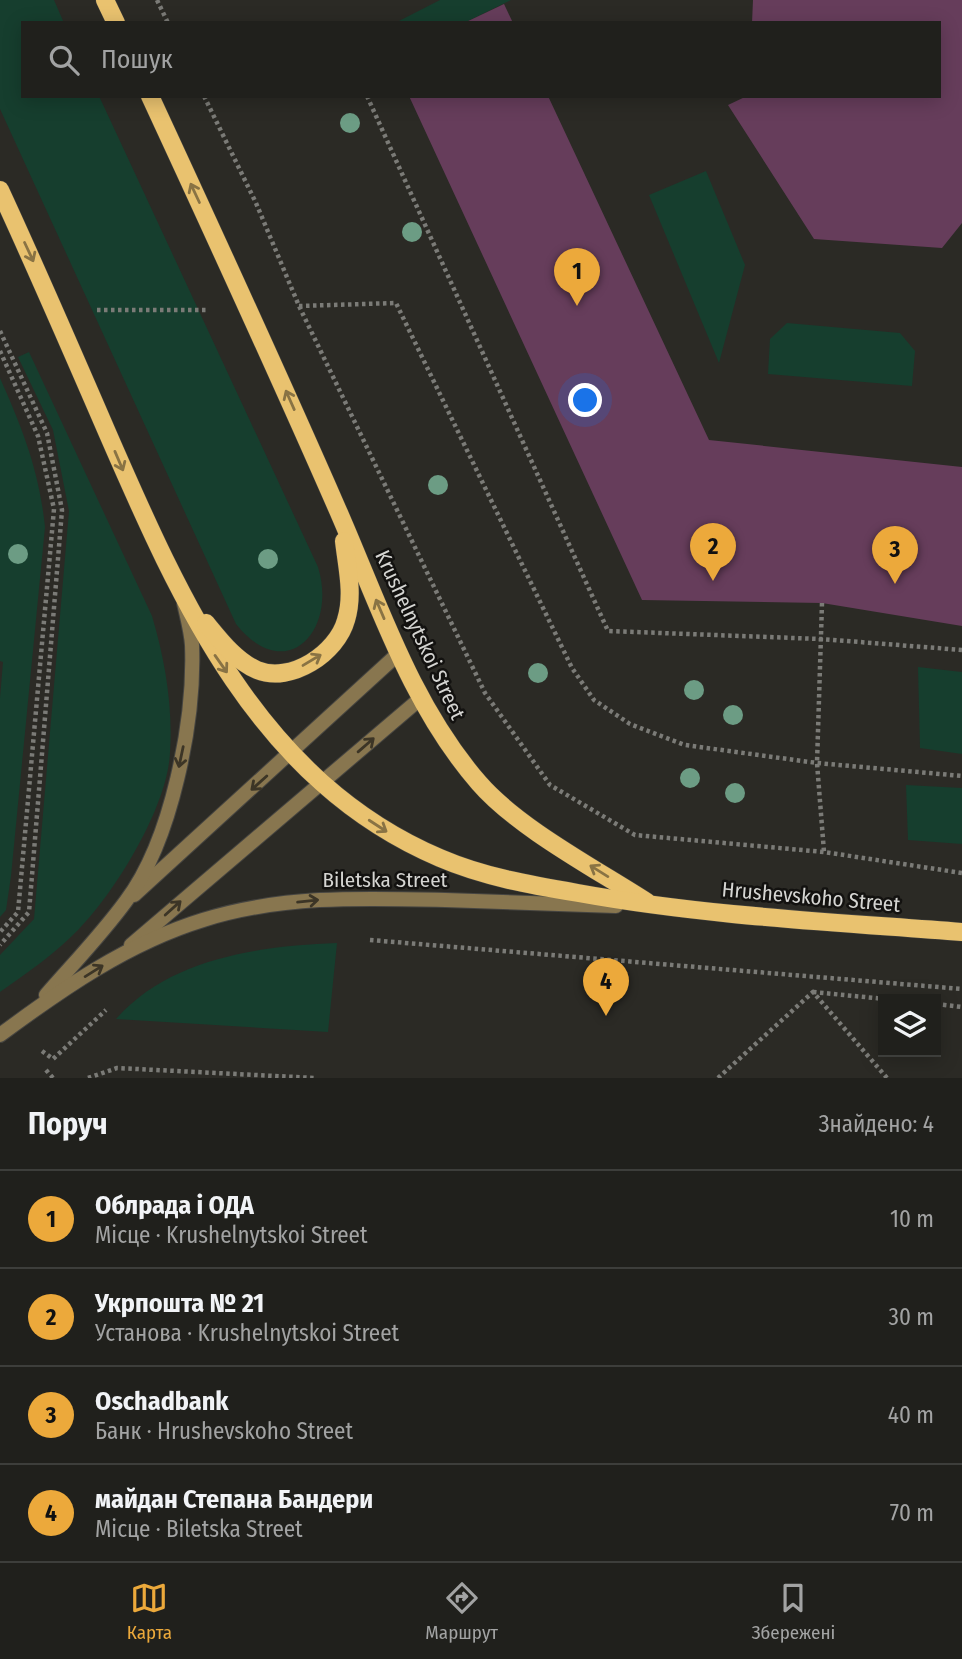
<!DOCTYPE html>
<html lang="uk">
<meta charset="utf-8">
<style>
:root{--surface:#20201c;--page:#2d2d29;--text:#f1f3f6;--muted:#a2a3a3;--line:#3d3e3b;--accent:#eca93b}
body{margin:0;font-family:"Fira Sans Condensed",sans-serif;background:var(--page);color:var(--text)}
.controls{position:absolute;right:21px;bottom:21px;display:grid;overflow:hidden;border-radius:0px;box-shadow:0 4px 18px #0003}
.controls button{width:63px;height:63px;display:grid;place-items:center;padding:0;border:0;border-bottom:2px solid var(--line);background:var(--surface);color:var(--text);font:35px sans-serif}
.you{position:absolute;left:586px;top:401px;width:24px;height:24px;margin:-18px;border:5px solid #fff;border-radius:50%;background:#1a73e8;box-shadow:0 0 0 10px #1a73e833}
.badge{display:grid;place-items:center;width:46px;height:46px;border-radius:50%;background:var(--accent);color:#111;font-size:23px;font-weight:700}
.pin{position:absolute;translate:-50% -58px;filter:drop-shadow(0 2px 4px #0008)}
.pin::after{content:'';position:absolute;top:37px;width:24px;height:21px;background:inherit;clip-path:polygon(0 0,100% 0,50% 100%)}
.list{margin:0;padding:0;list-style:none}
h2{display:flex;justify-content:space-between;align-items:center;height:91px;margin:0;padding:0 28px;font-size:30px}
h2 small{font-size:23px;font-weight:400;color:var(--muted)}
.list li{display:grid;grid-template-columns:46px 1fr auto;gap:21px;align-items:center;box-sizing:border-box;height:98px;padding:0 28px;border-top:2px solid var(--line)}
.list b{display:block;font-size:26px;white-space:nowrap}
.list p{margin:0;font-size:23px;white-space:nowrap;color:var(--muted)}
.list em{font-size:23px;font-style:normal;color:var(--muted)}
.icon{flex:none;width:38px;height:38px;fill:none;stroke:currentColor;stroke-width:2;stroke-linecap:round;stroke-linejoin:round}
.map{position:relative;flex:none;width:962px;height:1078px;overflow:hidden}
.search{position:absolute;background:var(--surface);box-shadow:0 4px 18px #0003;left:21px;right:21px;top:21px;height:77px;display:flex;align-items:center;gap:18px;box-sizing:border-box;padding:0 24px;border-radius:0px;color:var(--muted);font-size:26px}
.sheet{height:483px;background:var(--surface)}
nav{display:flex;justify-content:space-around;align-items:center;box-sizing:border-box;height:98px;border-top:2px solid var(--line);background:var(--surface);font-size:19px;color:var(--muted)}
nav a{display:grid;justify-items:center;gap:4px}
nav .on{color:var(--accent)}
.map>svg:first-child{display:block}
.green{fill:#163e2e}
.building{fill:#663d5b}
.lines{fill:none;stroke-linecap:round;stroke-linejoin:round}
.minor-casing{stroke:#464541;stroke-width:16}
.primary-casing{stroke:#464541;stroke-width:19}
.path{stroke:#7b7b77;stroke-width:4.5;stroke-dasharray:3.5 3.5;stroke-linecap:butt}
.minor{stroke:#88764f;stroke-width:14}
.primary{stroke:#e9c26f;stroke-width:18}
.tree{fill:#6c9c84}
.oneway{stroke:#897344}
.oneway2{stroke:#3c3526}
.labels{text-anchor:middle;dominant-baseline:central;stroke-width:5;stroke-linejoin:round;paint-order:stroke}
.street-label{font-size:21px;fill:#d5d5d2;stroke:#131210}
</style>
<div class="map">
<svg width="962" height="1078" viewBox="0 0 962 1078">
<rect width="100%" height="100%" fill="#2b2a25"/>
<g class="green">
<path d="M0 0H54L64 23H23V96H99L318 567C338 632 285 686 236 624L0 109Z"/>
<polygon points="440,0 511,0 464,23 395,23"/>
<polygon points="706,171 745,265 719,363 649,195"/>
<polygon points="787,323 900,333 915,351 912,386 768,374 770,339"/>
<path d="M29 352 152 616C165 660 173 706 170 752 168 806 116 891 79 929 56 953 27 973 0 992V955L34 919 69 511 53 430 18 357Z"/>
<path d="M0 378C23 430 39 470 45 527L11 876 6 910 0 917V698L3 662 0 661Z"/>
<polygon points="918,667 962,672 962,754 920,748"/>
<polygon points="906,785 962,788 962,844 908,840"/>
<path d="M337 943 328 1032 116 1019C169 958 260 946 337 943Z"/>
</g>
<g class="building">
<polygon points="753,0 962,0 962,223 942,248 814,239 728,105 747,96 939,96 939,23 752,23"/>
<polygon points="504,4 513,23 464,23"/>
<polygon points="409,96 548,96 709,440 962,467 962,626 822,603 642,600"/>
</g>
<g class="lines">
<g class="minor-casing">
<g id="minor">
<polyline points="134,895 399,653"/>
<polyline points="131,945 421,698"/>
<path d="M46 995C73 964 102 934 126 901 172 840 195 720 192 645 191 631 187 617 184 603"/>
<path d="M0 1035C62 989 128 943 203 920 282 895 364 898 445 900 502 902 559 904 616 906"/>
</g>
</g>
<g class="primary-casing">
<g id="primary">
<polyline points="105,0 116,23"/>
<path d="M150 96C213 232 276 369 336 506 378 601 410 704 479 783 518 828 596 869 647 902"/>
<path d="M0 190C37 270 72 351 107 432 181 602 259 781 440 858 484 877 531 885 578 893 705 916 834 922 962 932"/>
<path d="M206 623C220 640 236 661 257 670 291 684 337 653 346 620 354 594 347 568 344 541"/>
</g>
</g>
<g class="path">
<polyline points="157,0 168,23"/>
<polyline points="204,96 256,203 299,306 485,693 550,785 635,835 824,852 962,873"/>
<polyline points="367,96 608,631 821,639 962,650"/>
<polyline points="299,306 396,303 572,668 594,700 630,724 685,745 817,763 962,776"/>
<polyline points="97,310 207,310"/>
<polyline points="0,331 47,433 62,510 29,912 0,945"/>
<polyline points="0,351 38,436 54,509 18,912 0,932"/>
<polyline points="822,603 817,763 824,852"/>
<polyline points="370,940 962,989"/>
<polyline points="813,992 885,999"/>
<polyline points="936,1004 962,1007"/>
<polyline points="42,1051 53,1059 106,1010"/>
<polyline points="46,1070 53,1078"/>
<polyline points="88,1078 117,1068 315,1078"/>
<polyline points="718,1078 813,992 887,1078"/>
</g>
<use href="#minor" class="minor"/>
<use href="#primary" class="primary"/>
</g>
<g class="tree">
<circle cx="350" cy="123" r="10"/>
<circle cx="412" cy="232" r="10"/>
<circle cx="438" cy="485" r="10"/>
<circle cx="18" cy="554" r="10"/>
<circle cx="268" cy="559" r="10"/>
<circle cx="538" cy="673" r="10"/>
<circle cx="694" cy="690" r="10"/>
<circle cx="733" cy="715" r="10"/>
<circle cx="690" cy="778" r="10"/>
<circle cx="735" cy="793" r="10"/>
</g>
<defs><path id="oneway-shaft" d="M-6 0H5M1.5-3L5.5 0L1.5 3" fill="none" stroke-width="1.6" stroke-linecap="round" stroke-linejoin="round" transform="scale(1.75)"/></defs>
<g class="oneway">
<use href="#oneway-shaft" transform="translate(195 193) rotate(-115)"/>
<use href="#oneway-shaft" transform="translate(29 252) rotate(65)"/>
<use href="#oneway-shaft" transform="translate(290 400) rotate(-114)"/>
<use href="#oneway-shaft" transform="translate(119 461) rotate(67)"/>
<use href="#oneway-shaft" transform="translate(380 609) rotate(-113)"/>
<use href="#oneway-shaft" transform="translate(312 660) rotate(-31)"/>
<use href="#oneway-shaft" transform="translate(221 664) rotate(55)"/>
<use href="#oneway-shaft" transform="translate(378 826) rotate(33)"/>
<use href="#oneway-shaft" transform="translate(599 871) rotate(-148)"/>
</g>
<g class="oneway2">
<use href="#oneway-shaft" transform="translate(366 745) rotate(-41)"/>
<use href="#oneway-shaft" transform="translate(181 757) rotate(102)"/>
<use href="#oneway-shaft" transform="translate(259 783) rotate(138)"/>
<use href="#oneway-shaft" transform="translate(308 901) rotate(-6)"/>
<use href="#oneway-shaft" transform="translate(173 908) rotate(-42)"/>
<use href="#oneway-shaft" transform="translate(94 971) rotate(-32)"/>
</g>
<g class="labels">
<g class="street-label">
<text transform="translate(420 635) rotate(65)">Krushelnytskoi Street</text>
<text x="385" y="880">Biletska Street</text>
<text transform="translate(811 897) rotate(5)">Hrushevskoho Street</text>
</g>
</g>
</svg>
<div class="controls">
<button><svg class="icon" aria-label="layers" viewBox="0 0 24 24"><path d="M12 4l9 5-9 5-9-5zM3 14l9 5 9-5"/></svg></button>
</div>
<div class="you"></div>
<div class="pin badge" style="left:577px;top:306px">1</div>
<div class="pin badge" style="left:713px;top:581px">2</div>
<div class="pin badge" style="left:895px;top:584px">3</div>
<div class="pin badge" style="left:606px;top:1016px">4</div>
<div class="search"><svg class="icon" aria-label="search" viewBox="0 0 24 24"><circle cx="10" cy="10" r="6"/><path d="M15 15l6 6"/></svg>Пошук</div>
</div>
<section class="sheet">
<h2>Поруч<small>Знайдено: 4</small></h2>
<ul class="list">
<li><span class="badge">1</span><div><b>Облрада і ОДА</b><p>Місце · Krushelnytskoi Street</p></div><em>10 m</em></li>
<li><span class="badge">2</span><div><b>Укрпошта № 21</b><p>Установа · Krushelnytskoi Street</p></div><em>30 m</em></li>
<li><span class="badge">3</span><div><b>Oschadbank</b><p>Банк · Hrushevskoho Street</p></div><em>40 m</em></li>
<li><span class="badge">4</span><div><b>майдан Степана Бандери</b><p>Місце · Biletska Street</p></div><em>70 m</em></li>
</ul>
</section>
<nav>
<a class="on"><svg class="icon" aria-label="map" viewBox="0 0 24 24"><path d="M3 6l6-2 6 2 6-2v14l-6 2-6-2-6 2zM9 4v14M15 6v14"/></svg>Карта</a>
<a><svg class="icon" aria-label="directions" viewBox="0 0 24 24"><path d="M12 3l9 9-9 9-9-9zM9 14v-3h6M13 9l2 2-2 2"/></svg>Маршрут</a>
<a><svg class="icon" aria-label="saved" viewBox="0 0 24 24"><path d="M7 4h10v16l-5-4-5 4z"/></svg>Збережені</a>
</nav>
